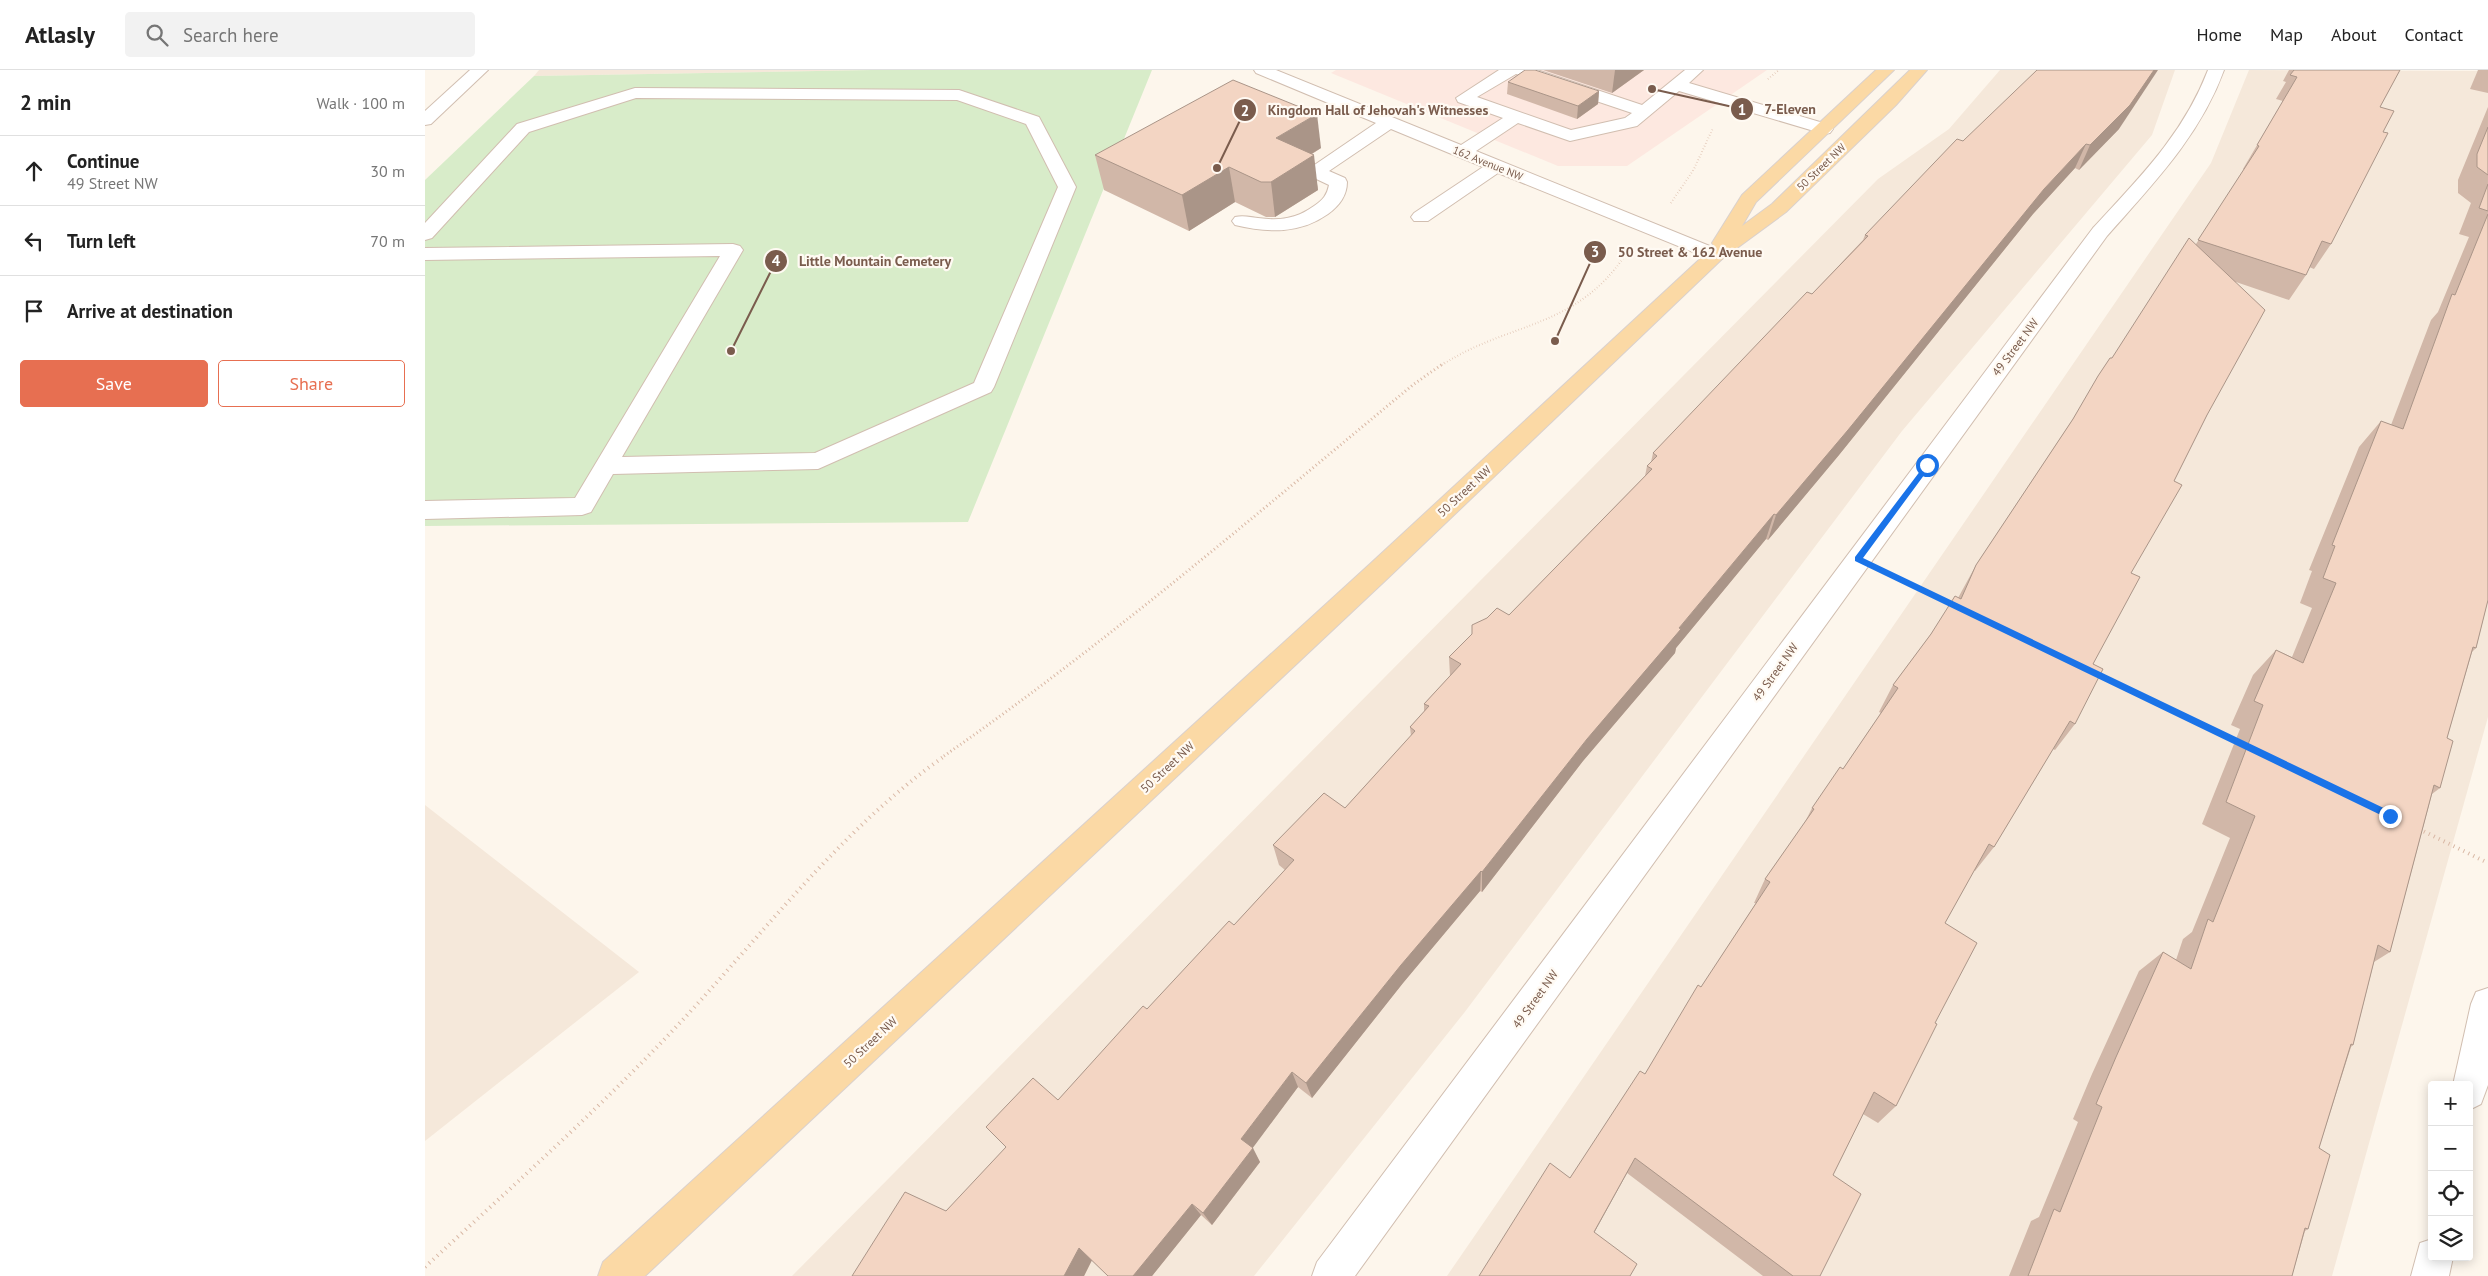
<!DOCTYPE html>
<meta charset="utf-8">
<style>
:root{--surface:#fff;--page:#f2f2f2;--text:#222;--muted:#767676;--line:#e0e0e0;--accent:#e76f51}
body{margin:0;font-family:"PT Sans",sans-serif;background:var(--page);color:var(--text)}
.controls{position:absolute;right:15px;bottom:15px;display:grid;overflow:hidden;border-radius:5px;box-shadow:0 2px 12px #0003}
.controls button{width:45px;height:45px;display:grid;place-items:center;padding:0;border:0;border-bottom:1px solid var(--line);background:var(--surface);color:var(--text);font:25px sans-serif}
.stop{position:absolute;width:15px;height:15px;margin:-11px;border:4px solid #1a73e8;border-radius:50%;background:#fff}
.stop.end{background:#1a73e8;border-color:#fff;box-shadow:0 1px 5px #0008}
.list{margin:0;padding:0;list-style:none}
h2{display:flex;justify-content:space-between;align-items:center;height:65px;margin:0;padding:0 20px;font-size:21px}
h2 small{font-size:16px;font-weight:400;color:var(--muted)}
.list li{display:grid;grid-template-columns:32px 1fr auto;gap:15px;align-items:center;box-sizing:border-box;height:70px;padding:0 20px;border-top:1px solid var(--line)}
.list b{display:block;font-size:19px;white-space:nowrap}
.list p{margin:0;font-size:16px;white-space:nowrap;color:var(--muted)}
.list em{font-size:16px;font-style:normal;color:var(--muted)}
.actions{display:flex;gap:10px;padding:15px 20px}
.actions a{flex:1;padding:11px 0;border:1px solid var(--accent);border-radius:5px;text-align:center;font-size:18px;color:var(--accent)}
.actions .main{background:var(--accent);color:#fff}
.icon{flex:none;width:28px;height:28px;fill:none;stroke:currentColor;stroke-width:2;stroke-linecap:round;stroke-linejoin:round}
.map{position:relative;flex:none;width:2063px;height:1206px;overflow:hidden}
header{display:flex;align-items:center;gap:30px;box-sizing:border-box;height:70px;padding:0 25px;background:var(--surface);border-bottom:1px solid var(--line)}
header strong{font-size:24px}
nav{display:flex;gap:28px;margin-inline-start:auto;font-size:18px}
.search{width:350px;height:45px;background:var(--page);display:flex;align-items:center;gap:12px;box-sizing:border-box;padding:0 18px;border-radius:5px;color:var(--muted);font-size:19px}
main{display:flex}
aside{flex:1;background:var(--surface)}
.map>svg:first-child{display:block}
.residential{fill:#f5e8da}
.commercial{fill:#fde8e0}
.green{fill:#d8ecc9}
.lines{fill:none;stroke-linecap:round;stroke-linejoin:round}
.minor-casing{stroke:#d1beb0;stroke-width:2}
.major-casing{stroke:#dad1cd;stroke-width:2}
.path-far2{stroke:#d9b8a5;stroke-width:2;stroke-dasharray:0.5 2.5;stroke-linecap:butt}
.path-far1{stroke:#d9b8a5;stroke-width:3;stroke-dasharray:1 3;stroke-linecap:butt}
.path{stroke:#d9b8a5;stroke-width:4;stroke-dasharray:1 4.5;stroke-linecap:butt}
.minor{fill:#fff;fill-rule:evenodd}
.major{fill:#fbd9a5;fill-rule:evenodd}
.wall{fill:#d1b7a8}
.shaded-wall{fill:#aa9588}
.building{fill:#f3d5c3;stroke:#aa9588}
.route{fill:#1a73e8}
.labels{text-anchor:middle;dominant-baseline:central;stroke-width:4.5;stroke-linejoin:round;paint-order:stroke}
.far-street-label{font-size:11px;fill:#7a5c4d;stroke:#fffaf3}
.street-label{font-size:12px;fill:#7a5c4d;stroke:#fffaf3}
.leader{fill:none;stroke:#7a5c4d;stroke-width:2}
.callout-dot{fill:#7a5c4d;stroke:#fffaf3;stroke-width:2}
.mark-label{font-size:15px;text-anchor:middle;font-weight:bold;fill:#fff}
.callout-label{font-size:14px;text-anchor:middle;font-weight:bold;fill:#7a5c4d;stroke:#fffaf3;stroke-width:4.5;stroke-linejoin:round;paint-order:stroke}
</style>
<header>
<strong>Atlasly</strong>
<div class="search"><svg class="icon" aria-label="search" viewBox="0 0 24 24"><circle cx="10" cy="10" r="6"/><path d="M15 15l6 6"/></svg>Search here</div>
<nav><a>Home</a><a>Map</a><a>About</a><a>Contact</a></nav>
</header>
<main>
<aside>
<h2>2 min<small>Walk · 100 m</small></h2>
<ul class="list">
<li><svg class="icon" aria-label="ahead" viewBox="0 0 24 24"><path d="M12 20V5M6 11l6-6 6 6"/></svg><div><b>Continue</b><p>49 Street NW</p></div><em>30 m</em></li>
<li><svg class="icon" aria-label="left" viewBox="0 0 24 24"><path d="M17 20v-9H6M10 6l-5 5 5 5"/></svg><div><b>Turn left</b></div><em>70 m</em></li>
<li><svg class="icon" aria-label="arrive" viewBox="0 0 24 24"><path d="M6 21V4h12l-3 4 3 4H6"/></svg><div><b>Arrive at destination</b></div></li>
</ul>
<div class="actions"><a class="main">Save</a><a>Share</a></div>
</aside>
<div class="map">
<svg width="2063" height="1206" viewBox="0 0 2063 1206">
<rect width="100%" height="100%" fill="#fdf6ec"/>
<g class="residential">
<polygon points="114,0 447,0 109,6"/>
<polygon points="1575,0 1750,0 1727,65 1477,361 1039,943 829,1206 367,1206 1453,109 1524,59"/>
<polygon points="1824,0 2063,1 2063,647 1907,1206 1022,1206 1786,93"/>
<polygon points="0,735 214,902 0,1071"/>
</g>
<polygon class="commercial" points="911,0 1342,0 1202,96 1133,96 906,3"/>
<polygon class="green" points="447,0 727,0 543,452 0,456 0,110 109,6"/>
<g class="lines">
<g class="minor-casing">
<g id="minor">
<polygon points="45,0 63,0 6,54 0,55 0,41"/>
<path d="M829 0H851L1036 75 1078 48 1033 32 1031 28 1074 0H1112L1217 35 1260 0H1278L1264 13 1405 55 1408 59 1405 63 1399 64 1254 21 1212 56 1145 71 1093 53 1051 81 1297 181 1300 185 1297 189 1290 191 1073 103 1003 151H989L986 147 989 143 1058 97 966 59 904 101 920 108 922 112C922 126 914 136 903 144 875 164 843 163 810 155L807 151 810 147C818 145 825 147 833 148 854 151 871 149 889 136 898 130 902 125 904 115L885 106 882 102 885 98 951 53 831 3ZM1091 4 1207 43 1200 48 1146 60 1052 27Z"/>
<path d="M1783 0H1799C1775 66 1728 114 1682 166L930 1206H887L892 1192 1668 158C1714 108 1758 65 1783 0Z"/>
<polygon points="210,18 534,20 614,47 651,117 569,317 566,322 393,399 188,404 166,442 157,445 0,449 0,431 150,428 295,186 0,190 0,178 308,174 315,176 318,180 197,387 390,383 549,313 633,117 601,54 532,30 211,28 104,62 7,168 0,170 0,153 92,54"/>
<polygon points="2063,918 2063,1015 2056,1034 2044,1040 2044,1015 2028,1015 2046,934 2051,922"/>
<polygon points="2007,1169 2007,1187 2028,1187 2024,1206 1986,1206 1995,1173"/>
</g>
</g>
<g class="major-casing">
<polygon id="major" points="1451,0 1469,0 1331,132 1317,156 1347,134 1485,0 1502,0 1471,35 1361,142 1297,189 963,508 220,1206 173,1206 178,1192 945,494 1289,176 1287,173 1317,125"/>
</g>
<g class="path-far2">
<polyline points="1343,9 1354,0"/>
<polyline points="1246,133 1269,99 1288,58"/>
<path d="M1017 295C1085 251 1150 260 1201 184"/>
</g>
<g class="path-far1">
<polyline points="1469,507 1528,536"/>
<polyline points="1672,604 1812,672"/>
<path d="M519 686C683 572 835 441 989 314L1019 293"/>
</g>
<g class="path">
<polyline points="1994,759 2063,793"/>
<path d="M0 1197C90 1114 181 1033 264 943 346 854 421 755 521 685"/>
</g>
<use href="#minor" class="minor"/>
<use href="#major" class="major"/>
</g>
<g class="wall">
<polygon points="1118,0 1219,0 1187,23"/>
<polygon points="1864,0 1975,0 1955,37 1958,62 1906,174 1889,199 1884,197 1881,205 1864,230 1811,212 1782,345 1749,411 1706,503 1668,594 1650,654 1630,680 1628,679 1569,777 1550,801 1549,800 1520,853 1510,953 1471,1036 1453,1053 1438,1044 1408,1105 1395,1206 1338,1206 1202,1103 1169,1162 1054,1206 1145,1108 1220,1004 1331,833 1329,833 1340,809 1379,754 1387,738 1418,699 1456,643 1454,642 1468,615 1533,528 1551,495 1648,349 1687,288 1771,174 1819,100 1818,99 1858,31 1851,29 1861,12 1858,11"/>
<polygon points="2053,0 2063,0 2063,23 2045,19"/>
<polygon points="1083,12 1174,21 1173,34 1152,49 1082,24"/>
<polygon points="2063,37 2063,530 2051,578 2047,582 2022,668 2015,718 2007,724 1965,882 1949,892 1928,975 1926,977 1894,1078 1883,1159 1880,1161 1867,1206 1584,1206 1606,1151 1614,1147 1653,1052 1648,1049 1667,1004 1714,901 1738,882 1751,890 1758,869 1767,862 1805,768 1777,754 1815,659 1806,655 1828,605 1851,580 1867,587 1887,538 1875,533 1887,501 1884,500 1934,377 1956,351 1966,355 2006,250 2013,242 2044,167 2034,164 2046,133 2033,123 2033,110"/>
<polygon points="1694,59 1654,100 1650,98 1608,144 1414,385 1343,470 1341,469 1251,578 1250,583 1158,691 1057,822 1055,821 978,913 887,1028 873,1017 827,1078 835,1092 787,1155 776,1145 727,1206 683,1206 667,1190 659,1206 427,1206 521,1141 633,1030 722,939 809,855 860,800 854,795 848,775 920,738 986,666 985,657 999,642 999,634 1025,606 1024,587 1084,545 1220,406 1222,396 1226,392 1228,383 1387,224 1438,170 1440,165 1538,71"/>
<polygon points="896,78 887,84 893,120 850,147 841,147 810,132 764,161 679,120 670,85"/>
</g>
<g class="shaded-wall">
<polygon points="1190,0 1219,0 1187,23"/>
<polygon points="1729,0 1733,0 1694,59 1654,100 1665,75"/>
<polygon points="1174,21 1173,34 1152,49 1153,36"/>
<polygon points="892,44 896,78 855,103 851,68"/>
<polygon points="1661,74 1650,98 1608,144 1414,385 1343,470 1351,445 1619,119"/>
<polygon points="889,85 893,120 850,147 846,112"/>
<polygon points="804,97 810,132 764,161 757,125"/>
<polygon points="1349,444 1341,469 1251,578 1250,583 1158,691 1057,822 1057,802 1162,669"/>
<polygon points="1056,801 1055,821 978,913 887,1028 881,1013 976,895"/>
<polygon points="867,1002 873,1017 824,1083 816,1069"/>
<polygon points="828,1078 835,1092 787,1155 778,1143"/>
<polygon points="1210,1088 1202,1103 1163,1174 1169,1162"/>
<polygon points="767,1134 776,1145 727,1206 708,1206"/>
<polygon points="654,1178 668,1188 659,1206 639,1206"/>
</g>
<g class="building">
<polygon points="1100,0 1110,0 1174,21 1153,36 1083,12"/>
<polygon points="1612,0 1729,0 1705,35 1665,75 1661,74 1619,119 1423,360 1351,445 1349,444 1254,558 1256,559 1162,669 1057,802 1056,801 976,895 881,1013 867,1002 816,1069 828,1078 778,1143 767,1134 708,1206 683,1206 654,1178 639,1206 427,1206 480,1122 521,1141 581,1077 561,1057 608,1008 633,1030 718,936 722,939 804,851 809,855 869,790 848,775 899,723 920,738 990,661 985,657 1004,636 999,634 1036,594 1024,587 1047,564 1047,555 1062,548 1072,538 1084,545 1227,399 1222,396 1232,386 1228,383 1382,222 1387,224 1443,166 1440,165 1532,69 1538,71"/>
<polygon points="1869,0 1975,0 1955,37 1969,41 1958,62 1963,63 1906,174 1897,171 1881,205 1773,170 1834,76 1832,75 1872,7 1865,5"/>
<polygon points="808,10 892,44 851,68 889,85 846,112 836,112 804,97 757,125 670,85"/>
<polygon points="2063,57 2063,105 2052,97 2052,84"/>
<polygon points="2063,114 2063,141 2054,138"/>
<polygon points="2063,144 2063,530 2051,578 2048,577 2022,668 2028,671 2015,718 2009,715 1965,882 1953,875 1928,975 1926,974 1894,1078 1905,1085 1883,1159 1880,1158 1867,1206 1603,1206 1629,1139 1635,1142 1677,1037 1671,1034 1691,987 1738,882 1766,899 1783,849 1788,852 1830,746 1801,732 1838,635 1829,631 1851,580 1878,593 1911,513 1898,508 1910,476 1907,475 1956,351 1978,359 2027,224 2030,225"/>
<polygon points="1764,168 1840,240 1782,345 1749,411 1757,415 1706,503 1715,507 1668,594 1678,599 1650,654 1645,651 1569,777 1564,774 1520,853 1552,873 1510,953 1512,954 1471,1036 1449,1022 1408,1105 1436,1124 1395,1206 1368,1206 1210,1088 1169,1162 1212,1194 1205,1206 1054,1206 1125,1093 1145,1108 1215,1001 1220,1004 1273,915 1276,917 1345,812 1340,809 1389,739 1387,738 1415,697 1418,699 1473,618 1468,615 1506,564 1530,526 1536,529 1551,495 1648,349 1673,306 1685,288 1687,288"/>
</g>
<polygon class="route" points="1502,392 1506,395 1505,397 1438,488 1969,743 1969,748 1962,748 1430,491 1430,487"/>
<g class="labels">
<g class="far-street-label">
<text transform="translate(1063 93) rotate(22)">162 Avenue NW</text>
<text transform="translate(1396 97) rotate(-44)">50 Street NW</text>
</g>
<g class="street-label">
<text transform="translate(1590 277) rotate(-53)">49 Street NW</text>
<text transform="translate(1039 421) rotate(-43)">50 Street NW</text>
<text transform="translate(1350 602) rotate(-54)">49 Street NW</text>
<text transform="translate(742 697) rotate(-43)">50 Street NW</text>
<text transform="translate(1110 929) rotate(-54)">49 Street NW</text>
<text transform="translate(445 972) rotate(-43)">50 Street NW</text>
</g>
</g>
<path class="leader" d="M1227 19L1317 39M792 98L820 40M1130 271L1170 182M306 281L351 191"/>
<g class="callout-dot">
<circle cx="1227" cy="19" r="5"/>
<circle cx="792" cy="98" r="5"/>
<circle cx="1130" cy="271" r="5"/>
<circle cx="306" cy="281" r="5"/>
<circle cx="1317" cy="39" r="12"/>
<circle cx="820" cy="40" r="12"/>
<circle cx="1170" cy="182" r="12"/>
<circle cx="351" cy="191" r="12"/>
</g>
<g class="mark-label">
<text x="1317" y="45">1</text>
<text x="820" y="46">2</text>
<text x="1170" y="187">3</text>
<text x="351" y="196">4</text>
</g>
<g class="callout-label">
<text x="1365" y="44">7-Eleven</text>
<text x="953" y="45">Kingdom Hall of Jehovah's Witnesses</text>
<text x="1265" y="187">50 Street &amp; 162 Avenue</text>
<text x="450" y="196">Little Mountain Cemetery</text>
</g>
</svg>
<div class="controls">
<button>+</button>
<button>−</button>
<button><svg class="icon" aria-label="locate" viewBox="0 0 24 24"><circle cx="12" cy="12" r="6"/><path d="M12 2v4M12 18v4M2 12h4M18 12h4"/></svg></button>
<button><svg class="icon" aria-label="layers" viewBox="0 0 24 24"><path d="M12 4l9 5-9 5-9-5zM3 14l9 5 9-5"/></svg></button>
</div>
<div class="stop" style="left:1502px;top:395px"></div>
<div class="stop end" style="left:1965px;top:746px"></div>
</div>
</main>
